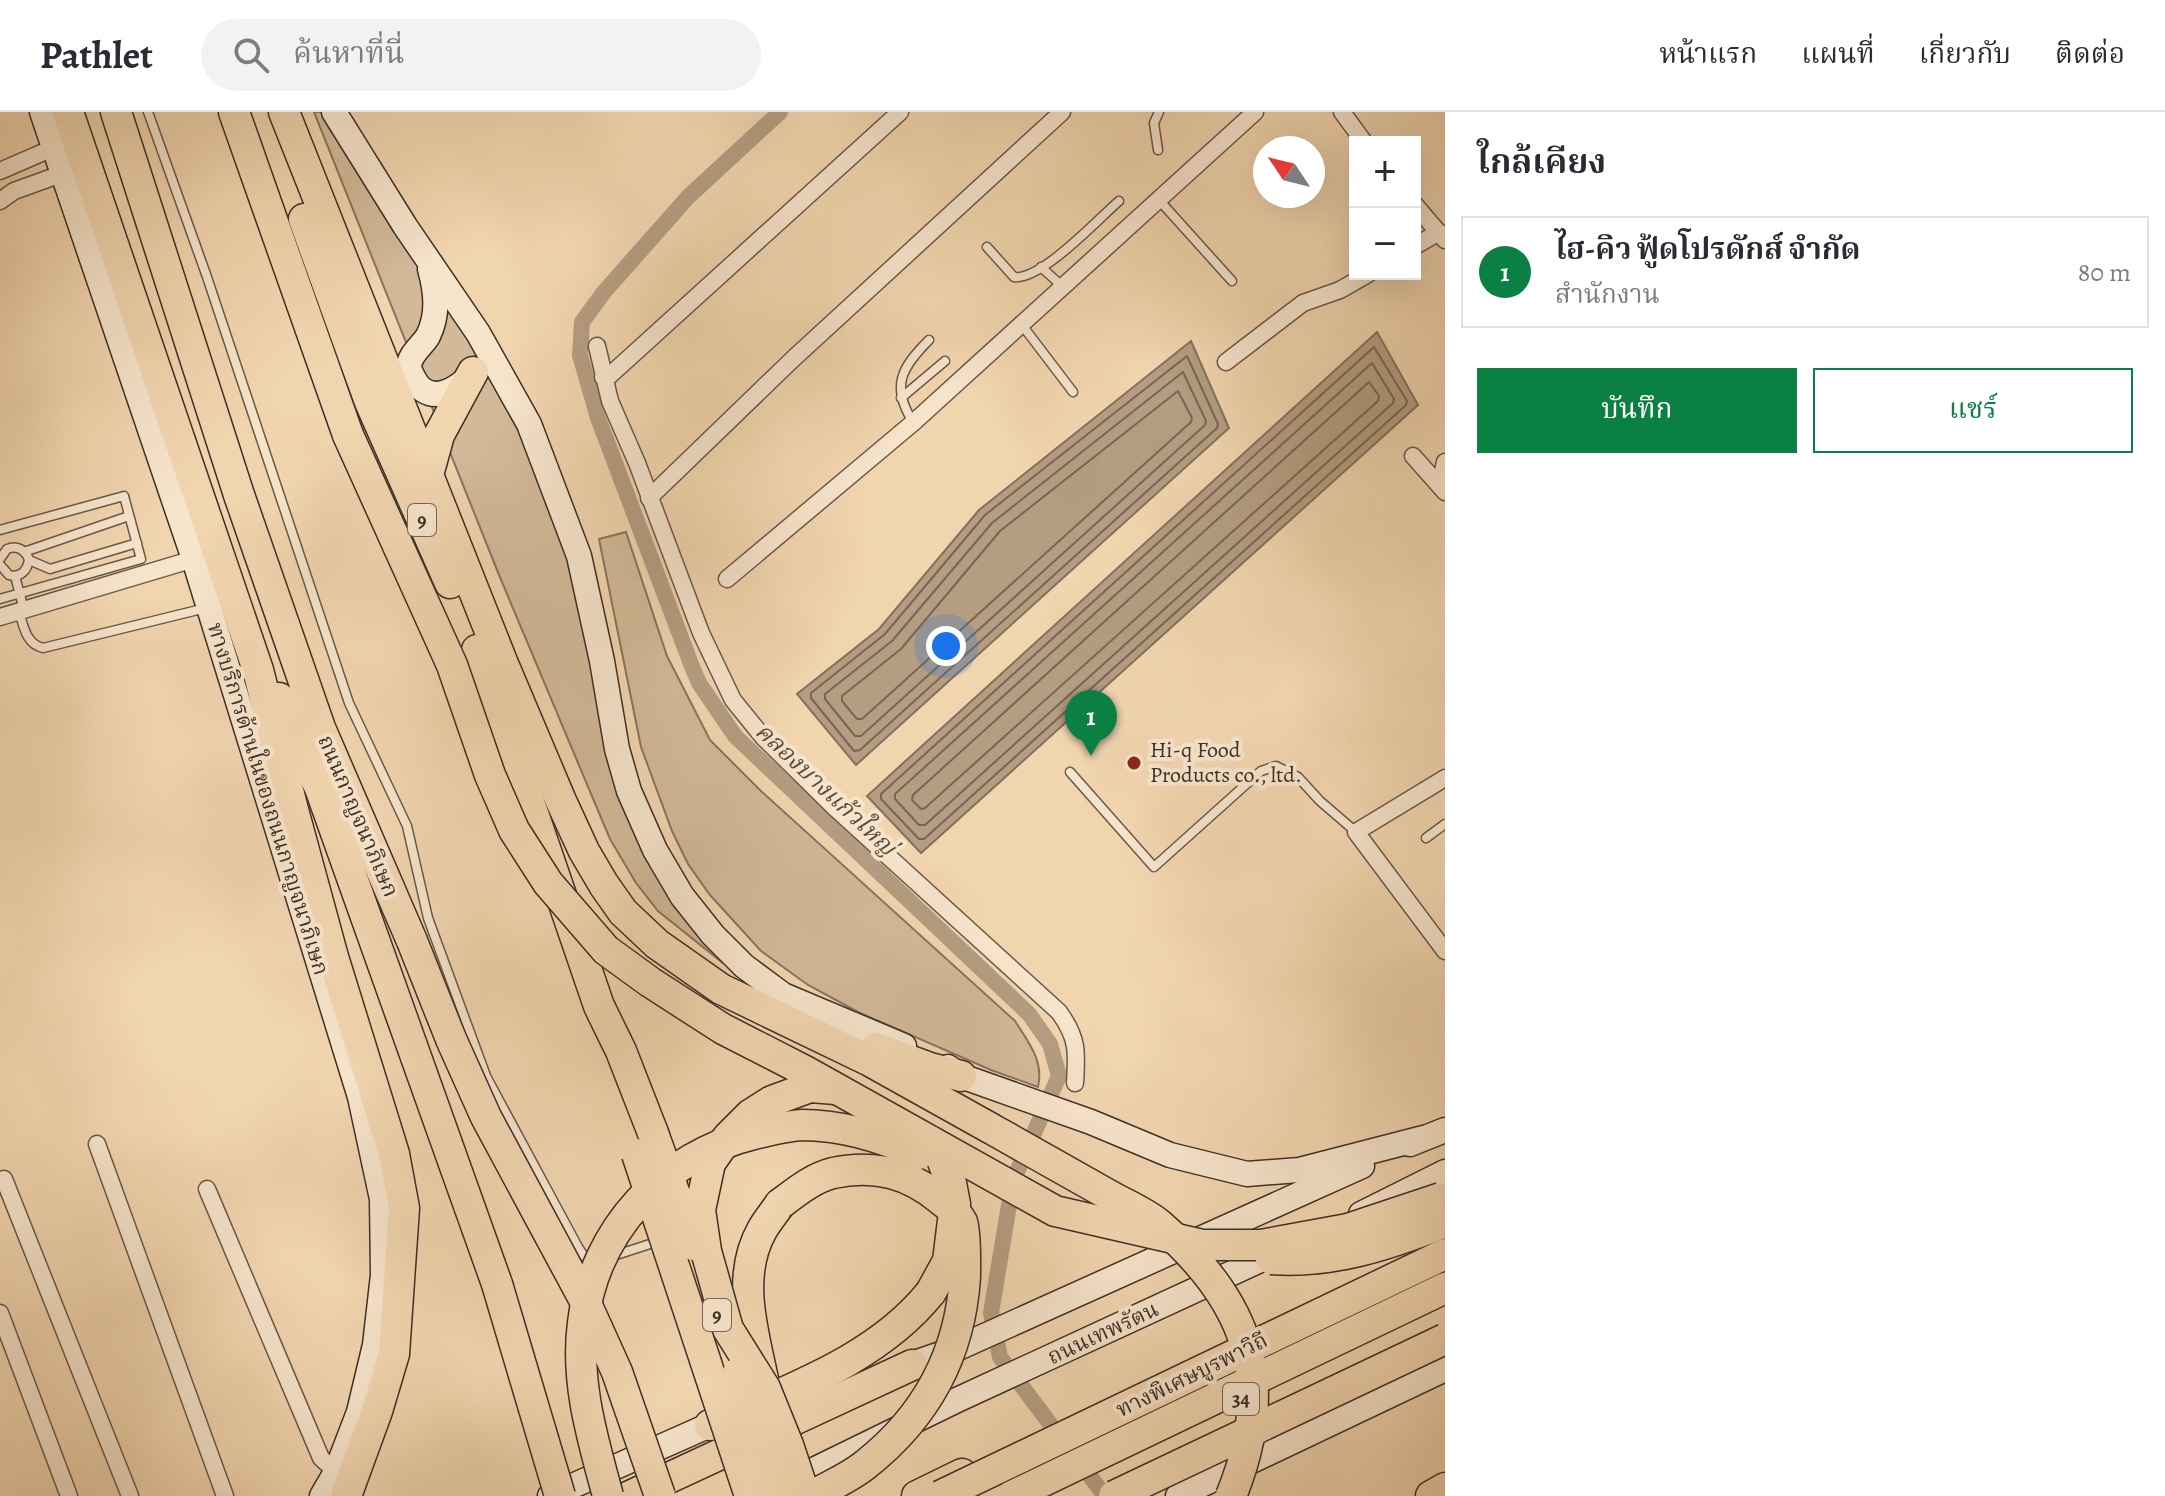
<!DOCTYPE html>
<html lang="th">
<meta charset="utf-8">
<style>
:root{--surface:#fff;--page:#f2f2f3;--text:#2b2b33;--muted:#7c7c81;--line:#e1e1e2;--accent:#0b8043}
body{margin:0;font-family:Alegreya,"Noto Serif Thai",serif;background:var(--page);color:var(--text)}
.controls{position:absolute;right:24px;top:24px;display:grid;overflow:hidden;border-radius:0px;box-shadow:0 8px 32px #0002}
.controls button{width:72px;height:72px;display:grid;place-items:center;padding:0;border:0;border-bottom:2px solid var(--line);background:var(--surface);color:var(--text);font:40px sans-serif}
.compass{position:absolute;left:1253px;top:24px;width:72px;height:72px;border-radius:50%;background:var(--surface);box-shadow:0 8px 32px #0002;rotate:305deg}
.you{position:absolute;left:946px;top:534px;width:28px;height:28px;margin:-20px;border:6px solid #fff;border-radius:50%;background:#1a73e8;box-shadow:0 0 0 12px #1a73e833}
.badge{display:grid;place-items:center;width:52px;height:52px;border-radius:50%;background:var(--accent);color:#fff;font-size:26px;font-weight:700}
.pin{position:absolute;translate:-50% -66px;filter:drop-shadow(0 2px 4px #0008)}
.pin::after{content:'';position:absolute;top:42px;width:28px;height:24px;background:inherit;clip-path:polygon(0 0,100% 0,50% 100%)}
.list{margin:0;padding:0;list-style:none}
h2{display:flex;justify-content:space-between;align-items:center;height:104px;margin:0;padding:0 32px;font-size:34px}
h2 small{font-size:26px;font-weight:400;color:var(--muted)}
.list li{display:grid;grid-template-columns:52px 1fr auto;gap:24px;align-items:center;box-sizing:border-box;height:112px;margin:0 16px 16px;padding:0 16px;border:2px solid var(--line);border-radius:0px}
.list b{display:block;font-size:30px;white-space:nowrap}
.list p{margin:0;font-size:26px;white-space:nowrap;color:var(--muted)}
.list em{font-size:26px;font-style:normal;color:var(--muted)}
.actions{display:flex;gap:16px;padding:24px 32px}
.actions a{flex:1;padding:18px 0;border:2px solid var(--accent);border-radius:0px;text-align:center;font-size:28px;color:var(--accent)}
.actions .main{background:var(--accent);color:#fff}
.icon{flex:none;width:44px;height:44px;fill:none;stroke:currentColor;stroke-width:2;stroke-linecap:round;stroke-linejoin:round}
.map{position:relative;flex:none;width:1445px;height:1384px;overflow:hidden}
header{display:flex;align-items:center;gap:48px;box-sizing:border-box;height:112px;padding:0 40px;background:var(--surface);border-bottom:2px solid var(--line)}
header strong{font-size:38px}
nav{display:flex;gap:44px;margin-inline-start:auto;font-size:28px}
.search{width:560px;height:72px;background:var(--page);display:flex;align-items:center;gap:20px;box-sizing:border-box;padding:0 28px;border-radius:44px;color:var(--muted);font-size:30px}
main{display:flex}
aside{flex:1;background:var(--surface)}
.map>svg:first-child{display:block}
.green{fill:#d2b998;stroke:#887460;stroke-width:2}
.water{fill:#b49d81;stroke:#84715d;stroke-width:2}
.lines{fill:none;stroke-linecap:round;stroke-linejoin:round}
.shore{stroke:#786654;stroke-width:2}
.canal{stroke:#b49d81;stroke-width:16}
.lane-casing{stroke:#6a5849;stroke-width:11}
.street-casing{stroke:#6a5849;stroke-width:19}
.secondary-casing{stroke:#3d2f27;stroke-width:27}
.highway-casing{stroke:#3d2f27;stroke-width:33}
.lane{stroke:#f6e4cb;stroke-width:8}
.street{stroke:#f6e4cb;stroke-width:16}
.secondary{stroke:#f6e4cb;stroke-width:24}
.highway{stroke:#f1d5af;stroke-width:30}
.highway-bridge-casing{stroke:#3d2f27;stroke-width:33;stroke-linecap:butt}
.highway-bridge{stroke:#f1d5af;stroke-width:30}
.poi-dot{fill:#8f2418;stroke:#f6e4cb;stroke-width:3}
.labels{text-anchor:middle;dominant-baseline:central;stroke-width:8;stroke-linejoin:round;paint-order:stroke}
.shield{fill:#f6e4cb;stroke:#746558;stroke-width:2}
.shield-label{font-size:20px;font-weight:bold;fill:#3d2f27}
.poi-label{font-size:22px;fill:#3d2f27;stroke:#f6e4cb;text-anchor:start}
.street-label{font-size:22px;fill:#3d2f27;stroke:#f6e4cb}
.water-label{font-size:24px;font-style:italic;fill:#5b4a3e;stroke:#f6e4cb}
</style>
<header>
<strong>Pathlet</strong>
<div class="search"><svg class="icon" aria-label="search" viewBox="0 0 24 24"><circle cx="10" cy="10" r="6"/><path d="M15 15l6 6"/></svg>ค้นหาที่นี่</div>
<nav><a>หน้าแรก</a><a>แผนที่</a><a>เกี่ยวกับ</a><a>ติดต่อ</a></nav>
</header>
<main>
<div class="map">
<svg width="1445" height="1384" viewBox="0 0 1445 1384">
<rect width="100%" height="100%" fill="#f1d5af"/>
<filter id="stains"><feTurbulence type="fractalNoise" baseFrequency=".0025" numOctaves="4"/><feColorMatrix values="0 0 0 0 .2 0 0 0 0 .09 0 0 0 0 .02 0 0 0 .5 -.17"/></filter>
<radialGradient id="worn" r=".72"><stop offset=".6" stop-color="#630" stop-opacity="0"/><stop offset="1" stop-color="#630" stop-opacity=".3"/></radialGradient>
<g class="green">
<polygon points="314,0 342,0 549,339 633,670 675,763 733,854 723,851 658,799 636,771 610,727 499,463"/>
<path d="M626 420 667 544 710 628 762 680 1015 909C1029 931 1044 949 1038 975L991 958 858 900 808 873 761 839 710 783 688 752 672 719 641 635 599 427Z"/>
</g>
<g class="water">
<polygon points="1377,220 1418,293 921,741 867,684"/>
<polygon points="1191,229 1229,316 856,653 797,582 879,517 979,398"/>
</g>
<g class="lines">
<g class="shore">
<polygon points="1374,235 1407,289 1406,293 924,727 919,727 881,687 881,682"/>
<polygon points="1187,244 1218,312 1217,316 860,638 854,639 811,586 811,581 885,522 985,403"/>
<polygon points="1372,251 1394,287 1393,291 925,713 919,713 895,687 895,682"/>
<polygon points="1183,260 1206,309 1205,313 861,624 855,624 825,587 825,582 892,529 992,411"/>
<polygon points="1369,270 1379,284 1378,289 925,696 921,697 912,688 913,683"/>
<polygon points="1178,279 1192,306 1191,310 862,607 857,607 842,589 842,584 901,537 1000,419"/>
</g>
<g class="canal">
<polyline points="780,0 688,85 604,180 582,210 580,243 598,306 691,552 699,571 735,624 1029,902 1050,932 1059,964 1013,1069 991,1201 1000,1245 1063,1329"/>
<polyline points="1077,1347 1105,1384"/>
</g>
<g class="lane-casing">
<g id="lane">
<polyline points="148,0 207,165 349,591 407,714 428,806 486,964 578,1135 586,1147 592,1151"/>
<polyline points="1158,38 1154,11 1159,0"/>
<polyline points="1159,88 1232,169"/>
<path d="M987 135 1014 165C1041 169 1098 107 1119 89"/>
<polyline points="1041,155 1063,175"/>
<polyline points="1022,213 1073,280"/>
<polyline points="901,286 945,249"/>
<path d="M913 310C890 274 902 255 929 228"/>
<polyline points="0,418 124,384 141,447 0,487"/>
<polyline points="24,440 129,404"/>
<path d="M0 447 7 437C17 433 26 438 29 448 27 459 20 466 9 463L0 453"/>
<polyline points="29,448 50,457 137,431"/>
<polyline points="15,464 24,498"/>
<path d="M19 500C24 515 26 532 43 536L206 496"/>
<polyline points="1070,660 1154,755 1261,659 1276,654 1298,665 1320,689 1356,720"/>
<polyline points="1426,726 1445,712"/>
<polyline points="613,1144 650,1132"/>
</g>
</g>
<g class="street-casing">
<g id="street">
<polyline points="1342,0 1364,30"/>
<polyline points="0,59 53,36"/>
<polyline points="0,89 14,79 64,61"/>
<polyline points="1415,93 1445,128"/>
<polyline points="1415,134 1439,120"/>
<path d="M597 234 610 289 637 351 701 521 733 588 763 625 833 694 1059 900C1078 926 1077 940 1075 971"/>
<polyline points="1226,250 1303,191 1340,178 1368,162"/>
<polyline points="603,265 608,265 900,0"/>
<polyline points="1413,344 1445,380"/>
<polyline points="1440,374 1445,350"/>
<polyline points="649,386 794,246 1062,0"/>
<polyline points="727,467 914,310 1255,0"/>
<polyline points="0,505 194,447"/>
<polyline points="1445,666 1356,720 1445,839"/>
<polyline points="97,1032 225,1384"/>
<polyline points="4,1067 130,1384"/>
<polyline points="207,1077 321,1346 336,1360"/>
<polyline points="0,1201 69,1384"/>
</g>
</g>
<g class="secondary-casing">
<g id="secondary">
<polyline points="42,0 194,447 360,985 382,1087 383,1163 375,1233 359,1300 336,1360 322,1384"/>
<polyline points="334,0 405,114 478,221 529,312 579,444 602,549 617,637 629,679 655,738 682,784 713,823 744,854 783,883 904,934"/>
<path d="M430 157C436 179 439 202 428 224 422 234 409 242 409 255 410 261 414 267 417 272 432 292 456 278 470 264"/>
<polyline points="948,955 961,964 1091,1010 1170,1043 1247,1062 1299,1058 1423,1026"/>
<polyline points="1410,1032 1445,1018"/>
<polyline points="1361,1102 1445,1060"/>
<polyline points="897,1257 958,1236 1362,1054"/>
<polyline points="785,1372 957,1288 1284,1137"/>
<polyline points="550,1384 710,1313 728,1308"/>
<polyline points="1178,1384 1445,1257"/>
</g>
</g>
<g class="highway-casing">
<g id="highway">
<polyline points="68,0 258,558 293,698 333,845 394,1042 404,1096 394,1242 377,1299 346,1384"/>
<polyline points="116,0 239,383 320,616 412,829"/>
<polyline points="234,0 348,323"/>
<polyline points="284,0 503,552 561,689 584,739 604,773 623,800 657,832 721,877 870,949 990,1016"/>
<polyline points="304,107 370,290 450,471"/>
<polyline points="428,363 439,323 473,260"/>
<polyline points="477,538 599,894 621,939 653,1021"/>
<polyline points="279,586 320,676 497,1172"/>
<polyline points="876,936 930,956 961,964"/>
<path d="M764 1272C754 1222 735 1166 762 1118 767 1109 774 1101 780 1092"/>
<path d="M710 1313C787 1278 877 1248 931 1180"/>
<polyline points="630,1384 912,1253"/>
<polyline points="917,1384 962,1362"/>
<polyline points="1431,1384 1445,1376"/>
</g>
</g>
<use href="#lane" class="lane"/>
<use href="#street" class="street"/>
<use href="#secondary" class="secondary"/>
<use href="#highway" class="highway"/>
<g class="highway-bridge-casing">
<g id="highway-bridge">
<polyline points="348,323 452,553 490,663 514,718 548,771 606,838 650,870 723,917 805,959 1055,1099 1203,1133 1261,1133 1348,1117 1441,1086"/>
<polyline points="412,829 451,927 486,1005 584,1187 617,1260 660,1384"/>
<path d="M990 1016C1029 1038 1068 1060 1107 1082 1124 1092 1145 1100 1160 1113 1250 1191 1277 1272 1231 1384"/>
<polyline points="653,1021 693,1133"/>
<polyline points="930,1029 940,1042 951,1071 955,1092 948,1149 931,1180"/>
<polyline points="637,1042 750,1384"/>
<path d="M780 1092C796 1080 813 1066 833 1061 874 1052 909 1061 941 1088 948 1093 958 1102 962 1110 966 1121 965 1153 965 1165 960 1243 926 1305 865 1353 849 1366 829 1374 812 1384"/>
<path d="M1271 1147C1331 1152 1391 1132 1445 1110"/>
<polyline points="497,1172 560,1384"/>
<polyline points="738,1261 781,1384"/>
<path d="M608 1384C593 1328 575 1270 583 1211 594 1118 664 1044 754 1022 770 1018 786 1014 802 1013 843 1013 882 1025 919 1042"/>
<polyline points="805,1384 788,1333 765,1276 728,1217 706,1139 700,1098 710,1051 728,1025 750,1003 772,989 810,975 836,977"/>
<polyline points="940,1384 1445,1142"/>
<polyline points="1012,1384 1445,1176"/>
<polyline points="1114,1384 1445,1227"/>
</g>
</g>
<use href="#highway-bridge" class="highway-bridge"/>
</g>
<circle class="poi-dot" cx="1134" cy="651" r="8"/>
<g class="labels">
<g class="shield">
<rect x="408" y="392" width="28" height="32" rx="6"/>
<rect x="703" y="1187" width="28" height="32" rx="6"/>
<rect x="1223" y="1271" width="36" height="32" rx="6"/>
</g>
<g class="shield-label">
<text x="422" y="408">9</text>
<text x="717" y="1203">9</text>
<text x="1241" y="1287">34</text>
</g>
<g class="poi-label">
<text x="1150" y="638">Hi-q Food<tspan x="1150" dy="25">Products co., ltd.</tspan></text>
</g>
<g class="street-label">
<text transform="translate(268 687) rotate(73)">ทางบริการด้านในของถนนกาญจนาภิเษก</text>
<text transform="translate(358 704) rotate(67)">ถนนกาญจนาภิเษก</text>
<text transform="translate(1103 1221) rotate(-25)">ถนนเทพรัตน</text>
<text transform="translate(1192 1263) rotate(-26)">ทางพิเศษบูรพาวิถี</text>
</g>
<g class="water-label">
<text transform="translate(826 677) rotate(43)">คลองบางแก้วใหญ่</text>
</g>
</g>
<rect width="100%" height="100%" filter="url(#stains)"/>
<rect width="100%" height="100%" fill="url(#worn)"/>
</svg>
<div class="controls">
<button>+</button>
<button>−</button>
</div>
<svg class="compass" viewBox="-18 -18 36 36"><path d="M0-13l5 13h-10z" fill="#e53935"/><path d="M0 13l5-13h-10z" fill="#7c7c81"/></svg>
<div class="you"></div>
<div class="pin badge" style="left:1091px;top:644px">1</div>
</div>
<aside>
<h2>ใกล้เคียง<small></small></h2>
<ul class="list">
<li><span class="badge">1</span><div><b>ไฮ-คิว ฟู้ดโปรดักส์ จำกัด</b><p>สำนักงาน</p></div><em>80 m</em></li>
</ul>
<div class="actions"><a class="main">บันทึก</a><a>แชร์</a></div>
</aside>
</main>
